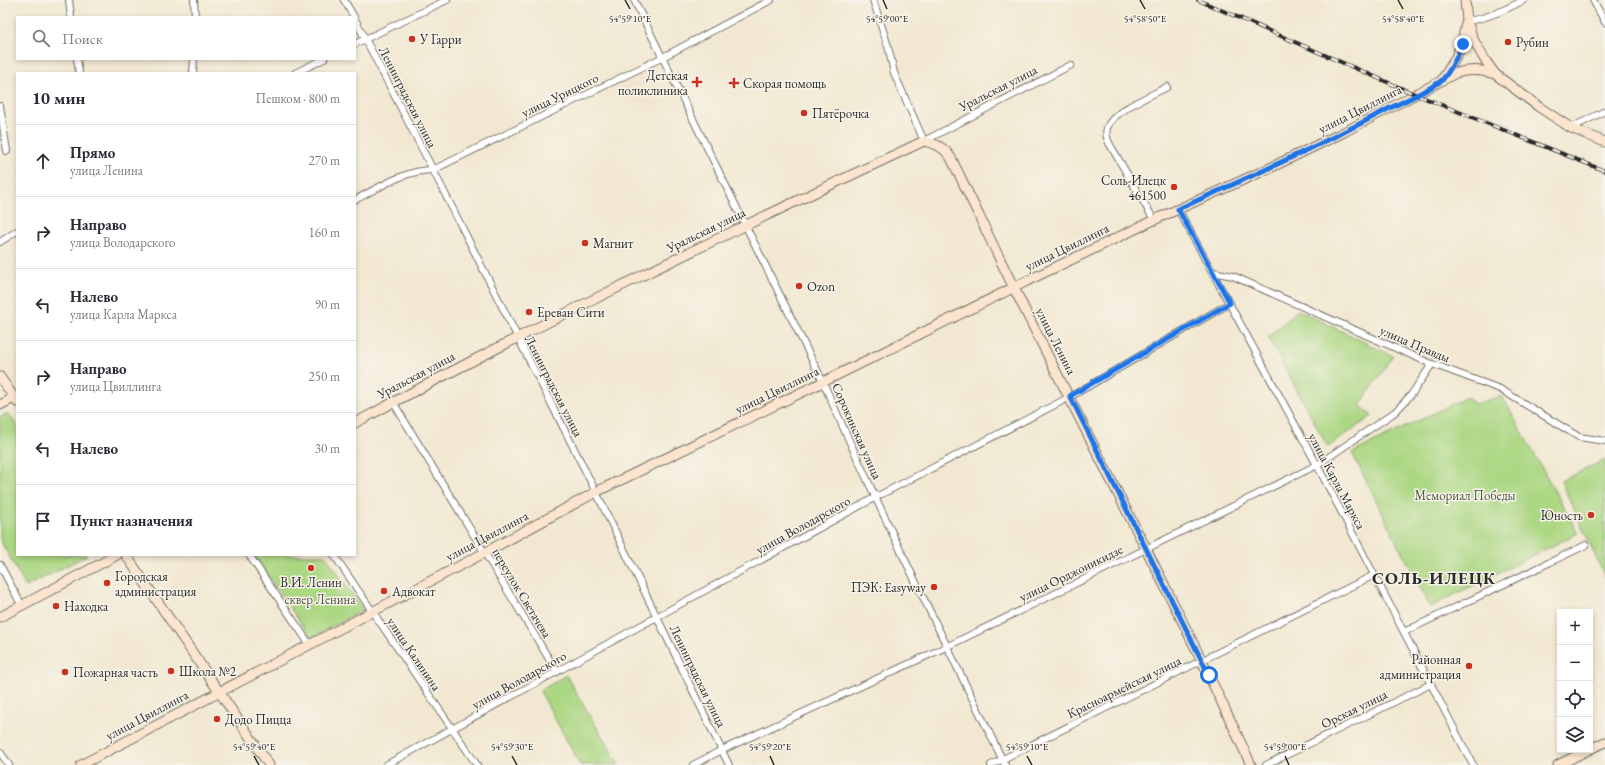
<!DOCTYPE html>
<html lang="ru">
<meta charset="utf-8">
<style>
:root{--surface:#fff;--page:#f2f2f3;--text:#2b2b33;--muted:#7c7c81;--line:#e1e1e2}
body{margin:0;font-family:"EB Garamond",serif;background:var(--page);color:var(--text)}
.controls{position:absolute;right:12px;bottom:12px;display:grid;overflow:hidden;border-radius:0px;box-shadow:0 2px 6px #0003}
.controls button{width:36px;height:36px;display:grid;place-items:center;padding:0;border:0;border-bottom:1px solid var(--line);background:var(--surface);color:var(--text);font:20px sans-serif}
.stop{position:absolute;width:12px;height:12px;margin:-9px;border:3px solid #1a73e8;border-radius:50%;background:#fff}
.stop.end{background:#1a73e8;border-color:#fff;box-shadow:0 1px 4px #0008}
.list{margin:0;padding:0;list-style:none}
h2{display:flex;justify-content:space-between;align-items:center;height:52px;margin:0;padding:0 16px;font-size:17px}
h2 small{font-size:13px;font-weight:400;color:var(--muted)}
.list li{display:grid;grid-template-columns:26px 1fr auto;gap:12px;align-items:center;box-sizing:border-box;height:72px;padding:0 16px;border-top:1px solid var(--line)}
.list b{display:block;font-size:15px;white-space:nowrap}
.list p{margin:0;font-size:13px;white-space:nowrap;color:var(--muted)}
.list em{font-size:13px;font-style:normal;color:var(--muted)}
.icon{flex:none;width:22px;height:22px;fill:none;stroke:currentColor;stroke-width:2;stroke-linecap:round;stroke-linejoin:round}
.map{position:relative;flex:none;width:1605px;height:765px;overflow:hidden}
.search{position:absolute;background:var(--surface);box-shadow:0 2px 6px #0003;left:16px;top:16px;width:340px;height:44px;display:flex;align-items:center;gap:10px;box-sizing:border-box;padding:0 14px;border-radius:0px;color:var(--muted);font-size:15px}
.panel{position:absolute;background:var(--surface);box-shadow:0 2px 6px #0003;left:16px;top:72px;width:340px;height:484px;border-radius:0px}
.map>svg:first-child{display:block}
.green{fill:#acd783;stroke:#6c8157}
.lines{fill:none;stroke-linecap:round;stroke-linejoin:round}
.street-casing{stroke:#716d65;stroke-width:8}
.secondary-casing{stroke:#716d65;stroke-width:11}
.street{stroke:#fff;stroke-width:6}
.secondary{stroke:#fbe5cf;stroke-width:9}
.rail-casing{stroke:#2b2b2b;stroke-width:4}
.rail{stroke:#f7f3e8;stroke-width:2.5;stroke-dasharray:8;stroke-linecap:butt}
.route{stroke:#1a73e8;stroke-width:5}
.ticks{fill:none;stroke:#2b2b2b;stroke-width:1.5}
.poi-dot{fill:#c8321e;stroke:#f7f3e8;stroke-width:1.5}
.labels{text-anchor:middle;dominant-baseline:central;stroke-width:3;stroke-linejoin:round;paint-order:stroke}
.poi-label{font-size:13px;fill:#2b2b2b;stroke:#f7f3e8;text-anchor:start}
.street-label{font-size:13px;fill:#2b2b2b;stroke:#f7f3e8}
.park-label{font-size:13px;fill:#4b5641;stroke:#f7f3e8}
.district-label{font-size:17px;font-weight:bold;letter-spacing:1px;fill:#2b2b2b;stroke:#f7f3e8}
.ticks-label{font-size:10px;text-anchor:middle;fill:#2b2b2b;stroke:#f7f3e8;stroke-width:3;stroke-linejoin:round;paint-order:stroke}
</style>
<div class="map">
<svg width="1605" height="765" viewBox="0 0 1605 765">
<rect width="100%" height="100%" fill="#f7f3e8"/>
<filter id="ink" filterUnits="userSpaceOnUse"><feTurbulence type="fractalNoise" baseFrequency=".025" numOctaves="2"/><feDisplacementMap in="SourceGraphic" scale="8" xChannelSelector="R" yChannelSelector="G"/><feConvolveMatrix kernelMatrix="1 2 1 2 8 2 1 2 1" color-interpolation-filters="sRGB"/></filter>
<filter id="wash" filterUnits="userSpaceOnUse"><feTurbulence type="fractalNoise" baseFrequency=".012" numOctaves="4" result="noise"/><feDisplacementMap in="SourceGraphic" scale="16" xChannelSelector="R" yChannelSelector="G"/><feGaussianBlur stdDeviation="0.9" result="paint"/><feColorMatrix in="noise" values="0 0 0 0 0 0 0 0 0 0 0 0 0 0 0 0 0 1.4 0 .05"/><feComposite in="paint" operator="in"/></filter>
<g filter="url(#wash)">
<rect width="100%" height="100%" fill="#f2e8d1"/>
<g class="green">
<polygon points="1298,310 1393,356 1360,405 1372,416 1328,447 1268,337"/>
<polygon points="1502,396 1578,533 1430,607 1352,453 1467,397 1475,404"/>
<polygon points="8,413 17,426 17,555 87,555 26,587 0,540 0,417"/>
<polygon points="1605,460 1605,577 1561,481"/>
<polygon points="254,555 325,555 363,610 311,638"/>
<polygon points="566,675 619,765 580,765 540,691"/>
</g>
</g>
<g filter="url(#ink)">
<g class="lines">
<g class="street-casing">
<g id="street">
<polyline points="69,0 71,17"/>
<polyline points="194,0 195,17"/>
<polyline points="344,0 354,17"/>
<path d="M634 0 823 382C880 512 943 638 1005 765"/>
<polyline points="873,0 888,46 894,73 924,141 1071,65"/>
<polyline points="1593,0 1605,22"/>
<polyline points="355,19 433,170 596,492 729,765"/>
<path d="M1467 21C1488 18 1505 10 1524 0"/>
<polyline points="355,44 447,0"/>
<polyline points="77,59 79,73"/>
<polyline points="193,73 194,59"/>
<polyline points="295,73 324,59"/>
<polyline points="0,106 7,151"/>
<polyline points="1571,128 1605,111"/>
<path d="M355 200C380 187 405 170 433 170L663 57 771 0"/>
<polyline points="1178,209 1317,465 1473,765"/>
<path d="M1154 220 1109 143C1107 138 1105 134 1107 128 1112 111 1152 95 1167 87"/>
<polyline points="0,242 17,231"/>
<polyline points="1213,272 1233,276 1427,362 1500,389 1579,437 1605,441"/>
<polyline points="393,402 557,672"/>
<polyline points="249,555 310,645"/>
<polyline points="334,555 477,765"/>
<polyline points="0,565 22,606"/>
<polyline points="1404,632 1586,545"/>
<polyline points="0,752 9,765"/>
<polyline points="386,765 876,497 1070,397 1230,303"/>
<polyline points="693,765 722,750 946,647 1317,465 1395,412 1411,395 1432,364"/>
<polyline points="991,765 1374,575"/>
<polyline points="1266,765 1431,684"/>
</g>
</g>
<g class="secondary-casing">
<g id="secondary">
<polyline points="1465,0 1467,21 1473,39 1485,60 1495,74 1539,107 1571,128 1605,142"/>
<path d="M1443 78C1457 58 1462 47 1466 23"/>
<polyline points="0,377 17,402"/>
<polyline points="0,405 14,398"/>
<path d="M355 423C541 322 732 231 924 141 936 144 944 147 951 158 972 200 992 244 1013 286 1092 446 1177 603 1251 765"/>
<polyline points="126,555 269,765"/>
<polyline points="0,617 117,555"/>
<polyline points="1590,749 1605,742"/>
<path d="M81 765 484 553 596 492 823 382 1033 278 1154 220 1272 167 1344 132 1456 73C1470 69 1481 70 1495 74"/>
<polyline points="1558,765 1588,750"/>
</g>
</g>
<use href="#street" class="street"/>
<use href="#secondary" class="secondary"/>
<g class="rail-casing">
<polyline id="rail" points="1198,0 1417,95 1605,171"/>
</g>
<use href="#rail" class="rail"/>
</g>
</g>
<g class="lines" filter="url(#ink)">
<path class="route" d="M1209 675 1070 396 1230 303 1178 209C1250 177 1321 145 1390 108 1402 102 1436 87 1443 79 1452 69 1457 56 1463 44"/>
</g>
<path class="ticks" d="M625 0 630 9M883 0 887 9M1140 0 1145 9M1398 0 1403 9M254 756 259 765M512 756 517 765M770 756 774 765M1027 756 1032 765M1285 756 1289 765"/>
<g class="poi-dot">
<circle cx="412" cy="39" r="4"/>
<circle cx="1508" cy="42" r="4"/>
<path d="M695 76h4v4h4v4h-4v4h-4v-4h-4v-4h4z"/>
<path d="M732 77h4v4h4v4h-4v4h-4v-4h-4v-4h4z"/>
<circle cx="804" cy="113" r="4"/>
<circle cx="1174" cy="187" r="4"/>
<circle cx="585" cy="243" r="4"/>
<circle cx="799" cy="286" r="4"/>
<circle cx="529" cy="312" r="4"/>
<circle cx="1591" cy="515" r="4"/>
<circle cx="311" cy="568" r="4"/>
<circle cx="107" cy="583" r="4"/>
<circle cx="934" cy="587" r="4"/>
<circle cx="384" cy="591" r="4"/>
<circle cx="56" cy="606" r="4"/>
<circle cx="1469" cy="666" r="4"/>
<circle cx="171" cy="671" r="4"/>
<circle cx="65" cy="672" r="4"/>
<circle cx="217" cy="719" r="4"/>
</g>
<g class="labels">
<g class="poi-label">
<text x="420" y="39">У Гарри</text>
<text x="1516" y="42">Рубин</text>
<text x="688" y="75" text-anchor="end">Детская<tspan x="688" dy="15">поликлиника</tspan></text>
<text x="743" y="83">Скорая помощь</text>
<text x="812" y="113">Пятёрочка</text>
<text x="1166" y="180" text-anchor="end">Соль-Илецк<tspan x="1166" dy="15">461500</tspan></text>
<text x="593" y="243">Магнит</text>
<text x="807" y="286">Ozon</text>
<text x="537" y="312">Ереван Сити</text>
<text x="1583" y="515" text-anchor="end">Юность</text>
<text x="115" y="576">Городская<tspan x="115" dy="15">администрация</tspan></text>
<text x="311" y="582" text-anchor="middle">В.И. Ленин</text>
<text x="926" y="587" text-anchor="end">ПЭК: Easyway</text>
<text x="392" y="591">Адвокат</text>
<text x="64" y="606">Находка</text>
<text x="1461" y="659" text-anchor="end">Районная<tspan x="1461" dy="15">администрация</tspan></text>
<text x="179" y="671">Школа №2</text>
<text x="73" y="672">Пожарная часть</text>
<text x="225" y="719">Додо Пицца</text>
</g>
<g class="street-label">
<text transform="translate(998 88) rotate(-27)">Уральская улица</text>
<text transform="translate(560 95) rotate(-26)">улица Урицкого</text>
<text transform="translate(408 97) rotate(63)">Ленинградская улица</text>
<text transform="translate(1360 109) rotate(-27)">улица Цвиллинга</text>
<text transform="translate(706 230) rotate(-26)">Уральская улица</text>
<text transform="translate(1067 247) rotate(-26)">улица Цвиллинга</text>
<text transform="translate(1056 341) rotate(63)">улица Ленина</text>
<text transform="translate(1415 344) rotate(23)">улица Правды</text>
<text transform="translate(416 375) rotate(-28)">Уральская улица</text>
<text transform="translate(554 386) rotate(63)">Ленинградская улица</text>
<text transform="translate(777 390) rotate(-26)">улица Цвиллинга</text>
<text transform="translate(857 431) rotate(66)">Сорокинская улица</text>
<text transform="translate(1337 481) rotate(62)">улица Карла Маркса</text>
<text transform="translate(803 525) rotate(-29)">улица Володарского</text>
<text transform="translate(487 536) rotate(-28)">улица Цвиллинга</text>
<text transform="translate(1071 573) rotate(-26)">улица Орджоникидзе</text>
<text transform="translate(522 593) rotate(59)">переулок Светачева</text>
<text transform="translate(414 654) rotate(56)">улица Калинина</text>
<text transform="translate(698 676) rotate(64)">Ленинградская улица</text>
<text transform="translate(519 680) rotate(-29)">улица Володарского</text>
<text transform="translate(1124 687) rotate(-26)">Красноармейская улица</text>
<text transform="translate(1354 709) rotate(-26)">Орская улица</text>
<text transform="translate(147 715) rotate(-28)">улица Цвиллинга</text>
</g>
<g class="park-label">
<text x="1465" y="495">Мемориал Победы</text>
<text x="320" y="599">сквер Ленина</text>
</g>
<g class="district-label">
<text x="1434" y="578">СОЛЬ-ИЛЕЦК</text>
</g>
</g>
<g class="ticks-label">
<text x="630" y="22">54°59'10"E</text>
<text x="887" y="22">54°59'00"E</text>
<text x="1145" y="22">54°58'50"E</text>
<text x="1403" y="22">54°58'40"E</text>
<text x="254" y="750">54°59'40"E</text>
<text x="512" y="750">54°59'30"E</text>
<text x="770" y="750">54°59'20"E</text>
<text x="1027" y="750">54°59'10"E</text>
<text x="1285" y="750">54°59'00"E</text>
</g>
</svg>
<div class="controls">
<button>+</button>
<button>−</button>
<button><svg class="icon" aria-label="locate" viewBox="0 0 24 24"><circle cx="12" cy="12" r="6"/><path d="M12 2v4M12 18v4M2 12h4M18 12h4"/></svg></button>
<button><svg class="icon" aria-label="layers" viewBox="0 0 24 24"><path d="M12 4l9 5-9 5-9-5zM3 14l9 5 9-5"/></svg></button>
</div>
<div class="stop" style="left:1209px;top:675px"></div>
<div class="stop end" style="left:1463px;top:44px"></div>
<div class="search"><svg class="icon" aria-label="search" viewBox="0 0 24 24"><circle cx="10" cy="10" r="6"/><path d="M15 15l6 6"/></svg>Поиск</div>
<section class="panel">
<h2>10 мин<small>Пешком · 800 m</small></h2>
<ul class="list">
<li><svg class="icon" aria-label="ahead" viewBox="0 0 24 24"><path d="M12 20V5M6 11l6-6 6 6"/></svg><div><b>Прямо</b><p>улица Ленина</p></div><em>270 m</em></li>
<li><svg class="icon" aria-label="right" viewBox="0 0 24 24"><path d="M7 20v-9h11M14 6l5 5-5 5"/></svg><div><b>Направо</b><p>улица Володарского</p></div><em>160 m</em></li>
<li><svg class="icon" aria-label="left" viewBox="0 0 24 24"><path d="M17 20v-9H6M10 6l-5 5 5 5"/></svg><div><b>Налево</b><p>улица Карла Маркса</p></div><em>90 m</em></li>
<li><svg class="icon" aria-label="right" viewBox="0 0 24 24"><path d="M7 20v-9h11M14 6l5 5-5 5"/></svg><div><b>Направо</b><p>улица Цвиллинга</p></div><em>250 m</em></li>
<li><svg class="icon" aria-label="left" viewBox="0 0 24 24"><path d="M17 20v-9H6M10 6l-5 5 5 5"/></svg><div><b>Налево</b></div><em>30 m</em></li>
<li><svg class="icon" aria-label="arrive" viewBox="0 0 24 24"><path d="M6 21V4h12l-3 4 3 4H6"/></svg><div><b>Пункт назначения</b></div></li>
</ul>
</section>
</div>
